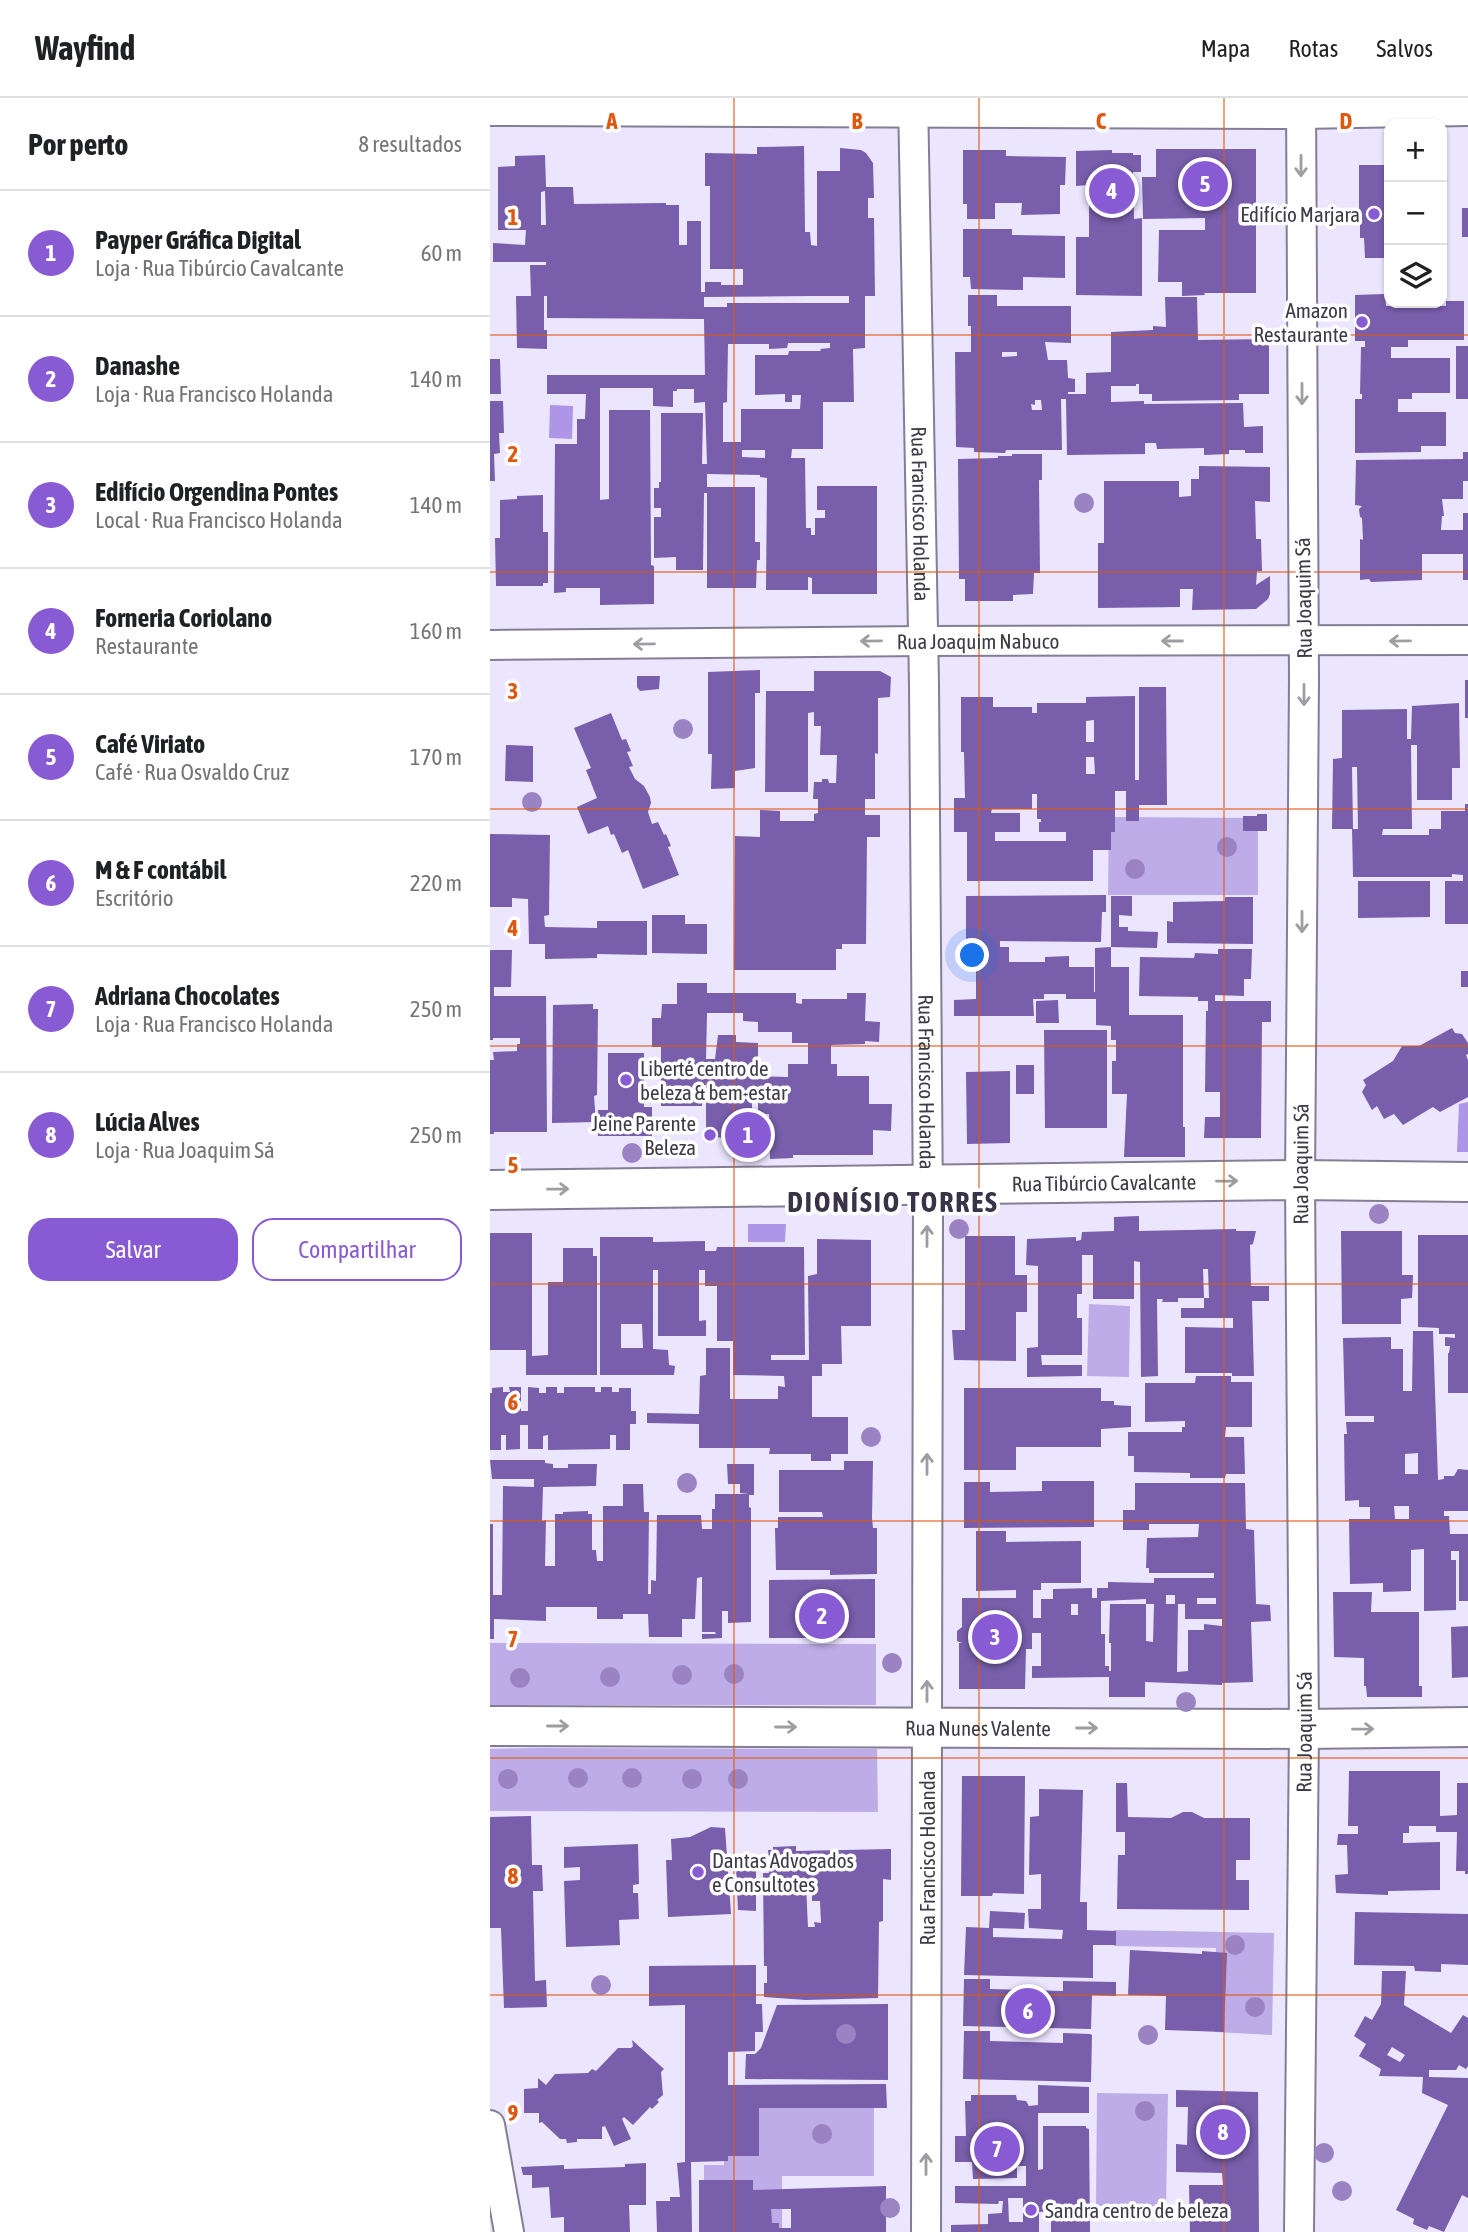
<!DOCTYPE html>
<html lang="pt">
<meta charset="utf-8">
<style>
:root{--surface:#fff;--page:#f2f2f2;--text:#202124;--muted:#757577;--line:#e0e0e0;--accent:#885bd4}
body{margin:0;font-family:"Asap Condensed",sans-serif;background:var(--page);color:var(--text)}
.controls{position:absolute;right:21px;top:21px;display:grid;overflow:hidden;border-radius:14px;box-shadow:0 2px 5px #0004}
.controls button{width:63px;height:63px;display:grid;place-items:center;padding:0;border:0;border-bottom:2px solid var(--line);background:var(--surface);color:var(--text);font:35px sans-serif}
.you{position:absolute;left:483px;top:858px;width:24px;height:24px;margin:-18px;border:5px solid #fff;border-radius:50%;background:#1a73e8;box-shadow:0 0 0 10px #1a73e833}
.badge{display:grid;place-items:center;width:46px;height:46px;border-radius:50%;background:var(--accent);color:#fff;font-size:23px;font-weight:700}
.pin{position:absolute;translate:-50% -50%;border:4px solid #fff;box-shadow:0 2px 7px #0006}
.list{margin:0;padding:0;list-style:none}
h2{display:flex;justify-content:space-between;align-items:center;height:91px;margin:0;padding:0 28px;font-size:30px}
h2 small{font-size:23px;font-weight:400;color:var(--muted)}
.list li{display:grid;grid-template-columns:46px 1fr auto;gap:21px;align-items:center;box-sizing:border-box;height:126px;padding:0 28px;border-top:2px solid var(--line)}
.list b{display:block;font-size:26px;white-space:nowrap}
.list p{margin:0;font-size:23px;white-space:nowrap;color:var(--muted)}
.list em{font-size:23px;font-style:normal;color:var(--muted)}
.actions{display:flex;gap:14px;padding:21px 28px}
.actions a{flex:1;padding:16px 0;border:2px solid var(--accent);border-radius:21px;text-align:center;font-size:24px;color:var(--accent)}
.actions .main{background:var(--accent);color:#fff}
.icon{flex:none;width:38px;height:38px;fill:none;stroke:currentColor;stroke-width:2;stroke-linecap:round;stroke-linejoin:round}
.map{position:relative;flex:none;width:978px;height:2134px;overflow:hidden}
header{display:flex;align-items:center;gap:42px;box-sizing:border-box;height:98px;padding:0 35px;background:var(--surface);border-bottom:2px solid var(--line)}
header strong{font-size:33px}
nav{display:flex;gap:38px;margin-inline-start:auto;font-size:24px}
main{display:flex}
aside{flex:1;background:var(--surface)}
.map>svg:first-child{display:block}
.green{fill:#bdace8}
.water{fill:#ae95e7}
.building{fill:#785eab;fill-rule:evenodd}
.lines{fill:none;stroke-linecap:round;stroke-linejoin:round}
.street-casing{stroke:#847e94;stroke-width:32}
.secondary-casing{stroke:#847e94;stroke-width:42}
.street{stroke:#fff;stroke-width:28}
.secondary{stroke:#fff;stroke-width:38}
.tree{fill:#9b83c3}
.oneway{stroke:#9e9da2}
.grid{fill:none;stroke:#df580f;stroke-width:2;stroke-opacity:0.55}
.poi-dot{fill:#885bd4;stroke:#fff;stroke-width:2.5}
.labels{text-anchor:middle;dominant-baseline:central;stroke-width:7;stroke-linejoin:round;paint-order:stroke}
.poi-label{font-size:21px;fill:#3d3b45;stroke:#fff;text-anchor:end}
.street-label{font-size:21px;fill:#3d3b45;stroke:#fff}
.district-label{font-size:28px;font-weight:bold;letter-spacing:2px;fill:#383346;stroke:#fff}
.grid-label{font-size:23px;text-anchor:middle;font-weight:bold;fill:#df580f;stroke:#fff;stroke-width:7;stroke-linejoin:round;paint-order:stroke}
</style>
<header>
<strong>Wayfind</strong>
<nav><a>Mapa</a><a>Rotas</a><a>Salvos</a></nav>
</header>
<main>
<aside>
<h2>Por perto<small>8 resultados</small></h2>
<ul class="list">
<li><span class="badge">1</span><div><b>Payper Gráfica Digital</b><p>Loja · Rua Tibúrcio Cavalcante</p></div><em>60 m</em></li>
<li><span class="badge">2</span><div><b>Danashe</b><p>Loja · Rua Francisco Holanda</p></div><em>140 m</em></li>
<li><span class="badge">3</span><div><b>Edifício Orgendina Pontes</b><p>Local · Rua Francisco Holanda</p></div><em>140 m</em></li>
<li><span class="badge">4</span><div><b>Forneria Coriolano</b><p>Restaurante</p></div><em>160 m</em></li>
<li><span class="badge">5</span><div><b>Café Viriato</b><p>Café · Rua Osvaldo Cruz</p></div><em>170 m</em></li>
<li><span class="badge">6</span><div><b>M &amp; F contábil</b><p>Escritório</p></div><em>220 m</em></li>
<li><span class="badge">7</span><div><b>Adriana Chocolates</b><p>Loja · Rua Francisco Holanda</p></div><em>250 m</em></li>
<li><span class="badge">8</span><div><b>Lúcia Alves</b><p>Loja · Rua Joaquim Sá</p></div><em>250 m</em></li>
</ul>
<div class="actions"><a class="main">Salvar</a><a>Compartilhar</a></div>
</aside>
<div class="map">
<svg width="978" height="2134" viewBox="0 0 978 2134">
<rect width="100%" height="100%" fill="#ece5fe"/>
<g class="green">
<polygon points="619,719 768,720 768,797 618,797"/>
<polygon points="599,1206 640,1208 639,1279 597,1278"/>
<polygon points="0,1545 386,1546 386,1607 0,1607"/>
<polygon points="47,1650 387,1651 388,1714 0,1713 0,1651"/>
<polygon points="624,1832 784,1835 782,1937 725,1934 726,1850 624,1848"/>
<polygon points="607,1995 678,1996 676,2109 606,2108"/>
<polygon points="234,2006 384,2006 384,2078 292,2078 292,2134 214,2134 214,2067 234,2067"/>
</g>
<g class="water">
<polygon points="60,307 83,308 82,341 59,340"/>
<polygon points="978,1004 978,1054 967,1054 969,1006"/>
<polygon points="258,1126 296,1126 295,1144 258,1144"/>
</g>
<g class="building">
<path d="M314 48 315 134H320L321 147 327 148V73H350V50L371 52 376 55 383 65 384 100H378V120H384L385 198H375V250L363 251 364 304H333V351H302L301 360H315L316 430H321V437H325V420H335V412H327V388H387V496H322V480L318 479V492H276L277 380 270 379V377L217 376V389H265V444H270V462H267L266 490H217V395H214L213 472H186V459L164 460V419H171V410H164V390H169V384H171V315H213L212 366H217L215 304 204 305V291H187V293H183V309L163 308V290H110V402L119 401V312H160L161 467 164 468V506L110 507V490H76V494L64 495 65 346H87V321H95L96 296H57V277H215L214 221 57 220V198H54V232H57V251L27 250 26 198H41L40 167H56V164H3V145L35 147 36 132H8V69L25 68V58L55 57 56 89H83L84 106 176 105V107H189V147H197V123H211V194H215V184H231V187H253V171H220V88H215V55L267 56V49ZM55 93 56 127H51V94ZM321 198H359V205H237V209H214V199ZM298 245H340V250L330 251 331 253H299L298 257H265V297L295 296V304H302V297H311L310 311H251V344H233V305L237 304 238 246H279V251L297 250ZM252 352H275V360L252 359Z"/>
<polygon points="666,51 766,51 766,195 714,195 715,197 692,198 692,184 668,184 669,132 715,132 715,120 653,121 652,79 666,79"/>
<polygon points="473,52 516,52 516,58 576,59 575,87 570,87 570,116 531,117 532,105 505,105 505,121 477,121 477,106 473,106"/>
<polygon points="622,52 622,55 643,55 643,57 651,57 651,74 643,74 644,121 652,120 652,198 586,197 586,139 599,139 599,87 586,88 586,53"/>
<polygon points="869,67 899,67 899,160 875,160 874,140 870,140 870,122 869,122"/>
<rect x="972" y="110" width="6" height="29"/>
<polygon points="473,131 522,131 522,137 575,138 575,180 533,179 533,192 481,191 480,179 473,179"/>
<polygon points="895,196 896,208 956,208 956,203 974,203 974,242 918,242 918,249 901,249 901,260 960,260 960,295 922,295 922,301 908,301 908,314 956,314 956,348 931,348 931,354 865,355 865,301 872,301 872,296 870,296 871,249 875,249 875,243 865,243 865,197"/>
<path d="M478 197H507V208H581V245L555 244 558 262H577L578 280 585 281V294H578V296H596V275L621 274V234L663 232V228L676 229 675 199H707L708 242 779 241V296H749V302L662 303V296H649V286H646V288H621V304L654 303V306L753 305 754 329 773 328V355H755V352H739V356L714 357V350L667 351 666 345H655V356L577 357 576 301H571L572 352H516L515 355 484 354V350L466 349 465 254H481V228H478ZM512 254H527V258L512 259ZM545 302H551L552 312H542L541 306 545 307Z"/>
<rect x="966" y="248" width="12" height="53"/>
<polygon points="0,261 10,261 11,296 0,296"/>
<polygon points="0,303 13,303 14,335 9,335 10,355 4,356 5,383 0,383"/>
<polygon points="973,354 978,354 978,383 973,383 973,401 952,401 954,418 952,418 951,432 973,432 973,415 978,415 978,482 973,482 973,456 932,456 932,482 881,484 879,481 870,482 870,441 873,442 872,420 870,419 869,411 872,408 865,407 866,362 973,361"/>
<polygon points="522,356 552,356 552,382 549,382 550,475 544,475 543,496 523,497 523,503 475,503 475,481 469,481 468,361 508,360 508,358 522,358"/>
<polygon points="709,368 780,369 780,404 765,403 766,441 771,441 772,473 767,473 766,487 780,478 780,496 778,501 766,511 702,512 703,491 690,491 690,509 608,510 608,445 614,445 614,383 689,383 689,399 701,398 701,381 709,381"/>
<polygon points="53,397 53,434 58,434 58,485 53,485 53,488 6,488 5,440 10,440 10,402 27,401 27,398"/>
<polygon points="270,572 270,595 265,595 265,670 245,673 245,690 221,691 222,656 218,656 218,574"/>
<polygon points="324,573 390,573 401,579 400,599 388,600 388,656 385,655 385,701 375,701 375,717 390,717 390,739 377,739 376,846 352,846 352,851 346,851 346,872 244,872 245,738 270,739 270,712 290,713 290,723 324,723 324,716 328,715 328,701 323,701 324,684 332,684 332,681 338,681 339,685 346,685 347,657 330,657 331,628 324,628 324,614 318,615 318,694 275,694 276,593 324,593"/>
<polygon points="147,578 170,578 169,591 150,593 147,589"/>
<rect x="975" y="582" width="3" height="38"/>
<path d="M649 589H676L677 707H649V723H636V693H625V734H621V752H603V783H477V734H464V700H475L474 654H471V599H503V609H542V615H547V605H596V599L645 598V682H649ZM604 622V644H596V623ZM596 659H604L605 676H596ZM542 696H547V721H551V724H549V734H576V743H505V734H530V715H501L502 711H542Z"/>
<polygon points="969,605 970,670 962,670 962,702 927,702 927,647 921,647 922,731 893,731 892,737 939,737 939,731 951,731 951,713 975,713 975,706 978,706 978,826 955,826 955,783 973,783 973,777 962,776 962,779 863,779 862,731 868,731 867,669 862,669 863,731 842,731 843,661 852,660 852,612 917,611 917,641 921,641 922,608"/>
<polygon points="121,615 132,642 136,641 141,653 137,654 143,668 139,669 145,681 154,688 160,699 161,705 158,714 162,726 168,724 174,737 176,736 181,748 178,749 189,777 153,791 138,752 132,755 124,736 121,737 118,728 98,736 87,709 107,700 96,672 101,670 84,630"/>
<polygon points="16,647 43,648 43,684 15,683"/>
<polygon points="767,716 777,716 777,733 753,733 753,718 767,718"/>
<polygon points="0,736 60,737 59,817 54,818 55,829 107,830 107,823 157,823 157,857 107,856 107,860 55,861 55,846 39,846 38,801 22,800 22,809 0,809"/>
<polygon points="868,783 940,783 940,819 868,820"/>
<polygon points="616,797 616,814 612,814 611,844 510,843 510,849 519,849 519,864 555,864 555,859 579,858 579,869 604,869 604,894 605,894 605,850 621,849 621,798 642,798 642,818 629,817 629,829 638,829 638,833 668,834 667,850 621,849 621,869 639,869 639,917 693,917 693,1029 695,1029 695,1059 634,1059 637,996 622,996 622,963 626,963 626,942 621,942 621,928 606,927 606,901 576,901 576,896 554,896 554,901 543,901 544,918 464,918 464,902 486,901 486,848 476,848 476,798"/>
<polygon points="735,799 763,799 763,846 677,845 677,823 683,824 683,804 735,803"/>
<polygon points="162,817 195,817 195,826 217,826 217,856 162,855"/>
<polygon points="728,851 762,851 761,881 754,881 754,898 725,897 725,903 781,903 781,924 772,924 771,1040 714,1040 715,1019 730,1019 730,994 715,994 716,913 718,913 718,903 708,903 708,899 649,898 650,859 704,860 705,855 728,856"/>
<polygon points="0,852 22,852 21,889 4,889 4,898 56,898 57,1034 4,1034 4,1036 0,1036 0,962 4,962 3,954 27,953 27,946 30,946 30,940 3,940 3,942 0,942"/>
<rect x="971" y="873" width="7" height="16"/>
<path d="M187 885H217V895H306V905L312 906V901H357V895H376L375 923 390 924 389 944 375 943V946L341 947V966H347V978H379V1006H402L401 1033 383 1032V1057H303V1060L280 1061 279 1016H268V998L262 999V1043L243 1044V1040L216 1039V987H213L212 1008H171V949H162V920H171L172 906H187ZM217 915H253V923L268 924V934H302V945H318V966H298V979L268 978V945L246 944V937H228L225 961H216Z"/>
<polygon points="568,902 569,925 546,925 546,903"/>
<polygon points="103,906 103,911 108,911 107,997 104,998 106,1024 62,1025 63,907"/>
<polygon points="962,930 965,935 972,936 978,945 978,956 976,957 978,962 978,999 950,1014 943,1009 913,1027 904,1016 894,1021 887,1008 882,1012 872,994 876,987 873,982 903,963 912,948 929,948"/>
<polygon points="554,932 617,932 617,1030 555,1030"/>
<polygon points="118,955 154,955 154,1009 162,1009 162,1038 108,1038 108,1012 118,1012"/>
<rect x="526" y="967" width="18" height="29"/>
<polygon points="520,973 520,1045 477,1046 476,974"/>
<polygon points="649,1118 649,1133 746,1131 746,1133 766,1133 763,1146 760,1147 761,1188 779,1188 779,1203 762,1203 764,1278 742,1278 742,1275 695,1275 695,1229 743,1230 743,1220 691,1220 691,1210 714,1210 714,1200 719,1200 718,1171 713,1171 714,1200 688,1200 688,1204 672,1204 673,1201 667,1201 668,1278 651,1279 650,1164 644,1163 644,1201 603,1201 603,1157 592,1157 592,1196 587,1196 587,1220 592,1220 592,1257 551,1257 552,1267 592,1267 592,1278 537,1279 537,1250 548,1249 548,1168 536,1167 537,1141 586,1139 586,1143 591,1142 592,1134 624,1133 624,1119"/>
<polygon points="851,1133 912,1133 912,1177 923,1177 922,1200 911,1201 911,1226 852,1226"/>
<polygon points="0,1135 42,1135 42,1258 58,1257 58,1184 73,1184 73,1150 103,1150 103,1158 107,1158 107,1277 36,1277 36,1252 0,1252"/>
<polygon points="928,1137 978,1137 978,1295 958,1295 958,1255 959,1255 960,1248 955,1248 955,1239 965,1240 965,1236 949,1236 949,1230 928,1229"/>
<polygon points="475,1138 525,1138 525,1177 537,1177 537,1214 526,1214 526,1263 464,1262 462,1232 475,1232"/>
<path d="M110 1139H163V1144L215 1143V1153H226L227 1149H314L315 1257H281V1262H319L318 1178 327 1176V1141L381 1142V1228H351L352 1266H332V1278H322V1319H358V1356H341V1363H321V1356H279L280 1350H209V1326L157 1325V1315L209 1316 210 1278 216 1277V1250H240V1301H288V1288L295 1289 294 1278 243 1277V1243H227V1188H215V1172H209V1223L216 1222V1238H168V1172H163V1251L178 1252 179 1267 185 1268 184 1277H110ZM131 1226H152L153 1250H131Z"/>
<path d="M923 1233H943L948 1382 954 1381V1378H964L968 1371 978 1372V1413H954V1418H959L960 1436H978V1503H969V1453H961V1462H966V1512L934 1513V1451L921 1452V1493L893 1494V1485L860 1486 859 1421H880V1409H869V1402L855 1403 854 1336H857L856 1324H884V1318H855L853 1240 901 1239V1251H913V1293H922ZM928 1355V1376H915V1356ZM904 1408H919V1421H905Z"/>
<polygon points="706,1278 741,1278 741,1284 762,1284 762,1329 736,1329 735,1339 754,1339 755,1376 736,1376 735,1380 700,1380 700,1375 644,1374 644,1358 638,1358 638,1334 692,1334 692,1329 695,1329 695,1323 655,1324 655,1285 705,1285"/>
<polygon points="13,1289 13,1294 20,1294 19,1289 31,1289 31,1313 38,1313 38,1289 49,1290 49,1295 56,1295 56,1289 67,1289 67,1295 74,1295 74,1289 105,1289 105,1294 111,1294 111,1289 122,1289 122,1294 129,1294 129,1290 141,1290 141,1313 146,1313 146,1326 140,1326 140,1352 126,1352 126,1337 120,1337 120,1351 58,1352 58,1337 53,1338 53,1351 38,1351 38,1327 30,1327 30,1351 16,1352 16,1337 11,1337 11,1352 0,1352 0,1295 2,1295 2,1290"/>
<polygon points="474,1290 611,1290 611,1303 624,1303 624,1307 641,1308 641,1329 611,1331 611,1349 526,1349 526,1372 474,1372"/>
<polygon points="0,1362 55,1362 55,1365 63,1366 63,1370 78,1370 78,1366 107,1366 106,1388 53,1389 52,1423 56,1422 55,1468 65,1468 65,1416 73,1416 73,1414 98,1413 98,1416 102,1416 102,1452 106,1452 107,1463 113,1463 113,1408 133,1408 133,1386 153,1386 154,1414 159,1414 158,1496 161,1496 161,1482 166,1483 167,1417 211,1417 212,1431 222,1431 222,1411 225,1411 225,1396 259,1396 250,1395 250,1386 238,1386 237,1366 264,1366 264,1397 259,1397 259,1409 261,1410 261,1524 238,1525 238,1513 232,1513 232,1540 212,1541 212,1536 226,1536 225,1534 212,1534 212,1479 207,1480 205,1521 192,1521 192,1539 159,1539 158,1516 133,1516 133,1521 107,1521 107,1509 56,1509 56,1523 4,1521 4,1541 0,1541 0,1426 3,1426 3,1497 12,1497 13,1388 44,1389 44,1381 2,1381"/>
<polygon points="354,1363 383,1363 382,1420 383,1430 387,1430 387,1476 340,1477 340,1472 286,1472 285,1430 288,1430 288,1419 333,1419 332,1414 289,1414 289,1372 354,1372"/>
<polygon points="552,1383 604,1383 604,1429 474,1430 474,1384 500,1384 500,1394 552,1393"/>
<path d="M645 1385H755L756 1431 764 1432 766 1506 780 1507 781 1523 761 1524 763 1584 732 1585V1587L655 1584V1599H619V1579L542 1580V1568H551V1535H542V1551H536L535 1591H469V1545H472L467 1543V1533L472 1529V1500H526V1492L486 1493V1433H516V1444L591 1443V1485H551V1492H543V1520H551V1501H563V1491L602 1490V1500H607V1490H618V1484L664 1485V1480H724V1475H659V1470H656L657 1440 708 1439 709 1426H659V1432H633V1412H645ZM676 1497H685V1506H676ZM707 1500H726V1506H707ZM656 1501V1506H664L663 1544 656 1543V1506H620L619 1545H621V1573H619V1568H615V1536H611V1503ZM581 1506H588V1517H581ZM688 1506H695V1521H732V1528L714 1526V1532H698V1573L687 1574Z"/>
<polygon points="385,1481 385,1540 279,1540 279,1482"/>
<polygon points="843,1494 882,1494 881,1514 929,1514 929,1588 932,1588 932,1599 877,1599 876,1588 874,1588 874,1560 844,1559"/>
<polygon points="978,1528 978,1579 962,1580 961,1529"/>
<polygon points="859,1673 950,1673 950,1718 967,1717 967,1685 978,1685 978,1776 975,1776 975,1773 966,1773 967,1734 946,1734 946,1728 919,1728 919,1735 913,1735 913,1745 950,1744 950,1792 898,1793 898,1797 846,1795 845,1777 858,1776 857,1747 847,1747 848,1736 868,1736 868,1728 858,1728"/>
<polygon points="472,1678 535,1678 534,1796 503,1795 502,1798 471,1798"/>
<polygon points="626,1685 637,1685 638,1719 681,1720 693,1714 702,1714 714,1720 760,1720 760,1762 746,1762 746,1782 759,1782 759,1812 627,1811 628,1757 635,1757 635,1734 626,1734"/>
<polygon points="549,1691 593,1692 590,1804 597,1804 597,1832 626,1833 626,1847 603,1847 603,1880 474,1877 476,1829 499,1830 500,1813 535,1815 534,1831 503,1830 503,1839 572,1841 573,1832 539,1830 538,1811 551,1811 551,1776 539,1777 540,1719 549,1718"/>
<polygon points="41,1718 42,1767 52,1767 53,1793 43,1793 45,1883 56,1882 57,1909 14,1910 11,1830 0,1830 0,1719"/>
<polygon points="221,1729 235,1730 241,1816 178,1819 176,1762 182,1762 181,1741 200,1739"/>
<polygon points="148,1746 149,1786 143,1787 143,1795 148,1795 149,1821 129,1822 130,1847 76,1849 74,1783 90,1782 90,1769 74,1770 74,1749"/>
<path d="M306 1748V1753L401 1751V1782L393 1781V1823L389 1824 388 1900 316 1902 274 1899V1885H277V1868H274L273 1775H279L278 1770H272L271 1762 279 1761 278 1752H283V1749ZM316 1787H322V1803H330L331 1825 324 1824 325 1829H318Z"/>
<polygon points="266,1769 266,1813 248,1812 246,1770"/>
<polygon points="865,1814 978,1816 978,1867 951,1866 951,1874 925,1873 924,1868 864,1867"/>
<polygon points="640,1852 712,1856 712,1853 737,1855 734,1934 675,1932 676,1898 638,1897"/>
<polygon points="266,1867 266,1906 272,1906 273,1934 265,1934 265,1953 238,1954 238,1987 396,1986 397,2010 269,2010 269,2058 238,2058 238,2063 201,2064 202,2134 167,2134 166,2103 180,2103 180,2099 190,2099 187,2065 195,2064 195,1907 159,1908 159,1868"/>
<path d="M892 1873H916L914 1907 961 1935 973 1917 978 1920V1968L976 1971 969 1967 966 1972H939V1979L978 1980V2100L972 2097 954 2134 939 2128 937 2132 923 2126 924 2121 906 2112 958 2007 932 1995 933 1979 889 1978 891 1971 869 1958 876 1946 864 1938 875 1918 882 1922 891 1906ZM902 1949 915 1957 910 1964 897 1957Z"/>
<polygon points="474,1881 500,1881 500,1891 573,1893 573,1883 626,1884 626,1898 602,1897 601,1931 473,1928"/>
<polygon points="398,1906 398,1982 255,1981 256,1956 265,1956 271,1950 287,1907"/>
<polygon points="474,1933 500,1933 500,1943 573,1945 573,1935 600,1936 602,1937 601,1984 473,1981"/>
<polygon points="142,1942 174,1971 171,1974 173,1997 167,2002 169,2004 162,2011 160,2009 143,2027 134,2019 132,2021 141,2041 124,2048 115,2028 112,2029 112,2041 87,2041 87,2044 77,2045 76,2041 70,2041 52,2024 49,2025 49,2015 34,2015 34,1991 48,1990 48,1980 56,1987 65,1976 98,1975 102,1971 106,1973 128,1950 141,1950 143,1948"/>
<path d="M548 1987 599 1989V2015H548V2072L553 2071V2028H596V2030L599 2031 600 2134H561V2113L549 2114V2134H461V2127L498 2126V2116L512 2115 513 2103H509L508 2106 465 2105V2088H536V2068H527V2080L483 2081 482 2064H465V2038H476L475 2003H481V1997H526L527 2002 536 2003 539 2008 548 2007ZM518 2100H533V2124H519Z"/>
<polygon points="686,1992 768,1994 769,2134 700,2134 699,2087 733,2087 732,2075 686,2074 686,2046 697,2047 698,2009 686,2009"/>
<polygon points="156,2065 156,2107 139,2107 140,2134 74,2134 74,2119 61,2120 59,2089 42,2090 42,2077 33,2077 31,2069 74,2067 74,2071 135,2069 135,2066"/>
<path d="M209 2082H263V2092L396 2088V2134H209ZM281 2111H301V2130H289V2125H282Z"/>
</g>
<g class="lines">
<g class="street-casing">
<g id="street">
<path id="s1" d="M423 0 434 586 438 1113 436 2134"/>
<path id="s2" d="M0 547 434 543 978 542"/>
<polyline points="0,2027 19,2134"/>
<path id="s3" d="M809 2134 814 1631 810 1082 814 583 811 0"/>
</g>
</g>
<g class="secondary-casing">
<g id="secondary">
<polyline points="0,8 811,11 978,8"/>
<path id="s4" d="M0 1092 810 1082 978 1084"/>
<path id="s5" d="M0 1628 814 1631 978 1629"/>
</g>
</g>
<use href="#street" class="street"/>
<use href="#secondary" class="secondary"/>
</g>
<g class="tree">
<circle cx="594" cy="405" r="10"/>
<circle cx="193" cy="631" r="10"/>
<circle cx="42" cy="704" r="10"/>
<circle cx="737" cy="749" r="10"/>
<circle cx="645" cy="771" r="10"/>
<circle cx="142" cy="1055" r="10"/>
<circle cx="889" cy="1116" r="10"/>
<circle cx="469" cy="1131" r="10"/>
<circle cx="381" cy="1339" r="10"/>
<circle cx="197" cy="1385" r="10"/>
<circle cx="402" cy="1565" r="10"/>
<circle cx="244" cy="1576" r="10"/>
<circle cx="192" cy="1577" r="10"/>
<circle cx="120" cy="1579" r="10"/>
<circle cx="30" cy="1580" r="10"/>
<circle cx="696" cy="1604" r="10"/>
<circle cx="88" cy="1680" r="10"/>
<circle cx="142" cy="1680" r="10"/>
<circle cx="18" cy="1681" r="10"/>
<circle cx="202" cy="1681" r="10"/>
<circle cx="248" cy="1681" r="10"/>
<circle cx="745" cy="1847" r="10"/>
<circle cx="111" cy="1887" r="10"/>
<circle cx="765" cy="1909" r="10"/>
<circle cx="356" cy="1936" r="10"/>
<circle cx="658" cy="1937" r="10"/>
<circle cx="655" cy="2013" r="10"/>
<circle cx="332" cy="2036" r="10"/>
<circle cx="834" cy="2055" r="10"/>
<circle cx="852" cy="2093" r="10"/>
<circle cx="400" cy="2110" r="10"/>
</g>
<defs><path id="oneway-shaft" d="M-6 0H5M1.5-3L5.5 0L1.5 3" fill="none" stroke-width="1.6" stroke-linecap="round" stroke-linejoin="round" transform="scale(1.75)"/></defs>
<g class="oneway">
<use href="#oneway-shaft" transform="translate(811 68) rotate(90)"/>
<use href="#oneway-shaft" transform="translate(812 296) rotate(90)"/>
<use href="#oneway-shaft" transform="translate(381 543) rotate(179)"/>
<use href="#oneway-shaft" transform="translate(682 543) rotate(-180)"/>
<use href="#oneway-shaft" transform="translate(910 543) rotate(179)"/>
<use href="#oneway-shaft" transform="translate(154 546) rotate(179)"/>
<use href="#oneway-shaft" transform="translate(814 597) rotate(90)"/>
<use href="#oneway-shaft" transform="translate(812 824) rotate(90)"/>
<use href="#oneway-shaft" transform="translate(737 1083) rotate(-1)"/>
<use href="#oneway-shaft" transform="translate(68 1091) rotate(-1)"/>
<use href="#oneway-shaft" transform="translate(437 1138) rotate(-90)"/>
<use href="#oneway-shaft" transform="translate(437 1366) rotate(-90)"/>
<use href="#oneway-shaft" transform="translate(437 1593) rotate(-90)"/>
<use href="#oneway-shaft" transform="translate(68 1628)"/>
<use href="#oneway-shaft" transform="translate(296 1629)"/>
<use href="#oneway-shaft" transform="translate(597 1630)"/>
<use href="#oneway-shaft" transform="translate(873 1631) rotate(-1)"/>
<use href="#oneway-shaft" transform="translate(436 2066) rotate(-90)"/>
</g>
<path class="grid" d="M244 0V2134M489 0V2134M734 0V2134M0 237H978M0 474H978M0 711H978M0 948H978M0 1186H978M0 1423H978M0 1660H978M0 1897H978"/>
<g class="poi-dot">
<circle cx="884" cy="116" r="7"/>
<circle cx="872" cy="224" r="7"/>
<circle cx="136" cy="982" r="7"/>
<circle cx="220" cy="1037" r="7"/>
<circle cx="208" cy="1774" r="7"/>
<circle cx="541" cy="2112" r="7"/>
</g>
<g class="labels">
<g class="poi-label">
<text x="870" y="116">Edifício Marjara</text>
<text x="858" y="212">Amazon<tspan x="858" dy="24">Restaurante</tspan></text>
<text x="150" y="970" text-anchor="start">Liberté centro de<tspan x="150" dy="24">beleza &amp; bem-estar</tspan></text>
<text x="206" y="1025">Jeine Parente<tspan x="206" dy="24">Beleza</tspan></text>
<text x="222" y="1762" text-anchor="start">Dantas Advogados<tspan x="222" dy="24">e Consultotes</tspan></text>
<text x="555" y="2112" text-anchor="start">Sandra centro de beleza</text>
</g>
<g class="street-label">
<text stroke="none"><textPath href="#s1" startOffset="416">Rua Francisco Holanda</textPath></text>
<text transform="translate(813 500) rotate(-91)">Rua Joaquim Sá</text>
<text stroke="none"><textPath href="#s2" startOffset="488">Rua Joaquim Nabuco</textPath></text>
<text stroke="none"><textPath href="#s1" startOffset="984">Rua Francisco Holanda</textPath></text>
<text stroke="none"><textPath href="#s3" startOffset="1068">Rua Joaquim Sá</textPath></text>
<text stroke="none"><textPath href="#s4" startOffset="614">Rua Tibúrcio Cavalcante</textPath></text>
<text stroke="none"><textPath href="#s5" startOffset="488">Rua Nunes Valente</textPath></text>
<text stroke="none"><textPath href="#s3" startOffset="500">Rua Joaquim Sá</textPath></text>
<text transform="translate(437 1760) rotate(-90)">Rua Francisco Holanda</text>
</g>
<g class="district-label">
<text x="403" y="1104">DIONÍSIO TORRES</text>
</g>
</g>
<g class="grid-label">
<text x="122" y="31">A</text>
<text x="367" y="31">B</text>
<text x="611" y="31">C</text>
<text x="856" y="31">D</text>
<text x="23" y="127">1</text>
<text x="23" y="364">2</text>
<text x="23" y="601">3</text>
<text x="23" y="838">4</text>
<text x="23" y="1075">5</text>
<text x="23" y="1312">6</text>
<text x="23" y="1549">7</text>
<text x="23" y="1786">8</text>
<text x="23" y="2023">9</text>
</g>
</svg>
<div class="controls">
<button>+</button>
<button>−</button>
<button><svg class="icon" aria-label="layers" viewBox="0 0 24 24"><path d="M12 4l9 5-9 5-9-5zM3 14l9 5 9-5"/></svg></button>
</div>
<div class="you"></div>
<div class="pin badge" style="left:258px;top:1037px">1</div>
<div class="pin badge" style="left:332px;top:1518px">2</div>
<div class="pin badge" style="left:505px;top:1539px">3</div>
<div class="pin badge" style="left:622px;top:93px">4</div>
<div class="pin badge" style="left:715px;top:86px">5</div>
<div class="pin badge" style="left:538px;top:1913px">6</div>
<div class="pin badge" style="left:507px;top:2051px">7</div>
<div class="pin badge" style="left:733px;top:2034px">8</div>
</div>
</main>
